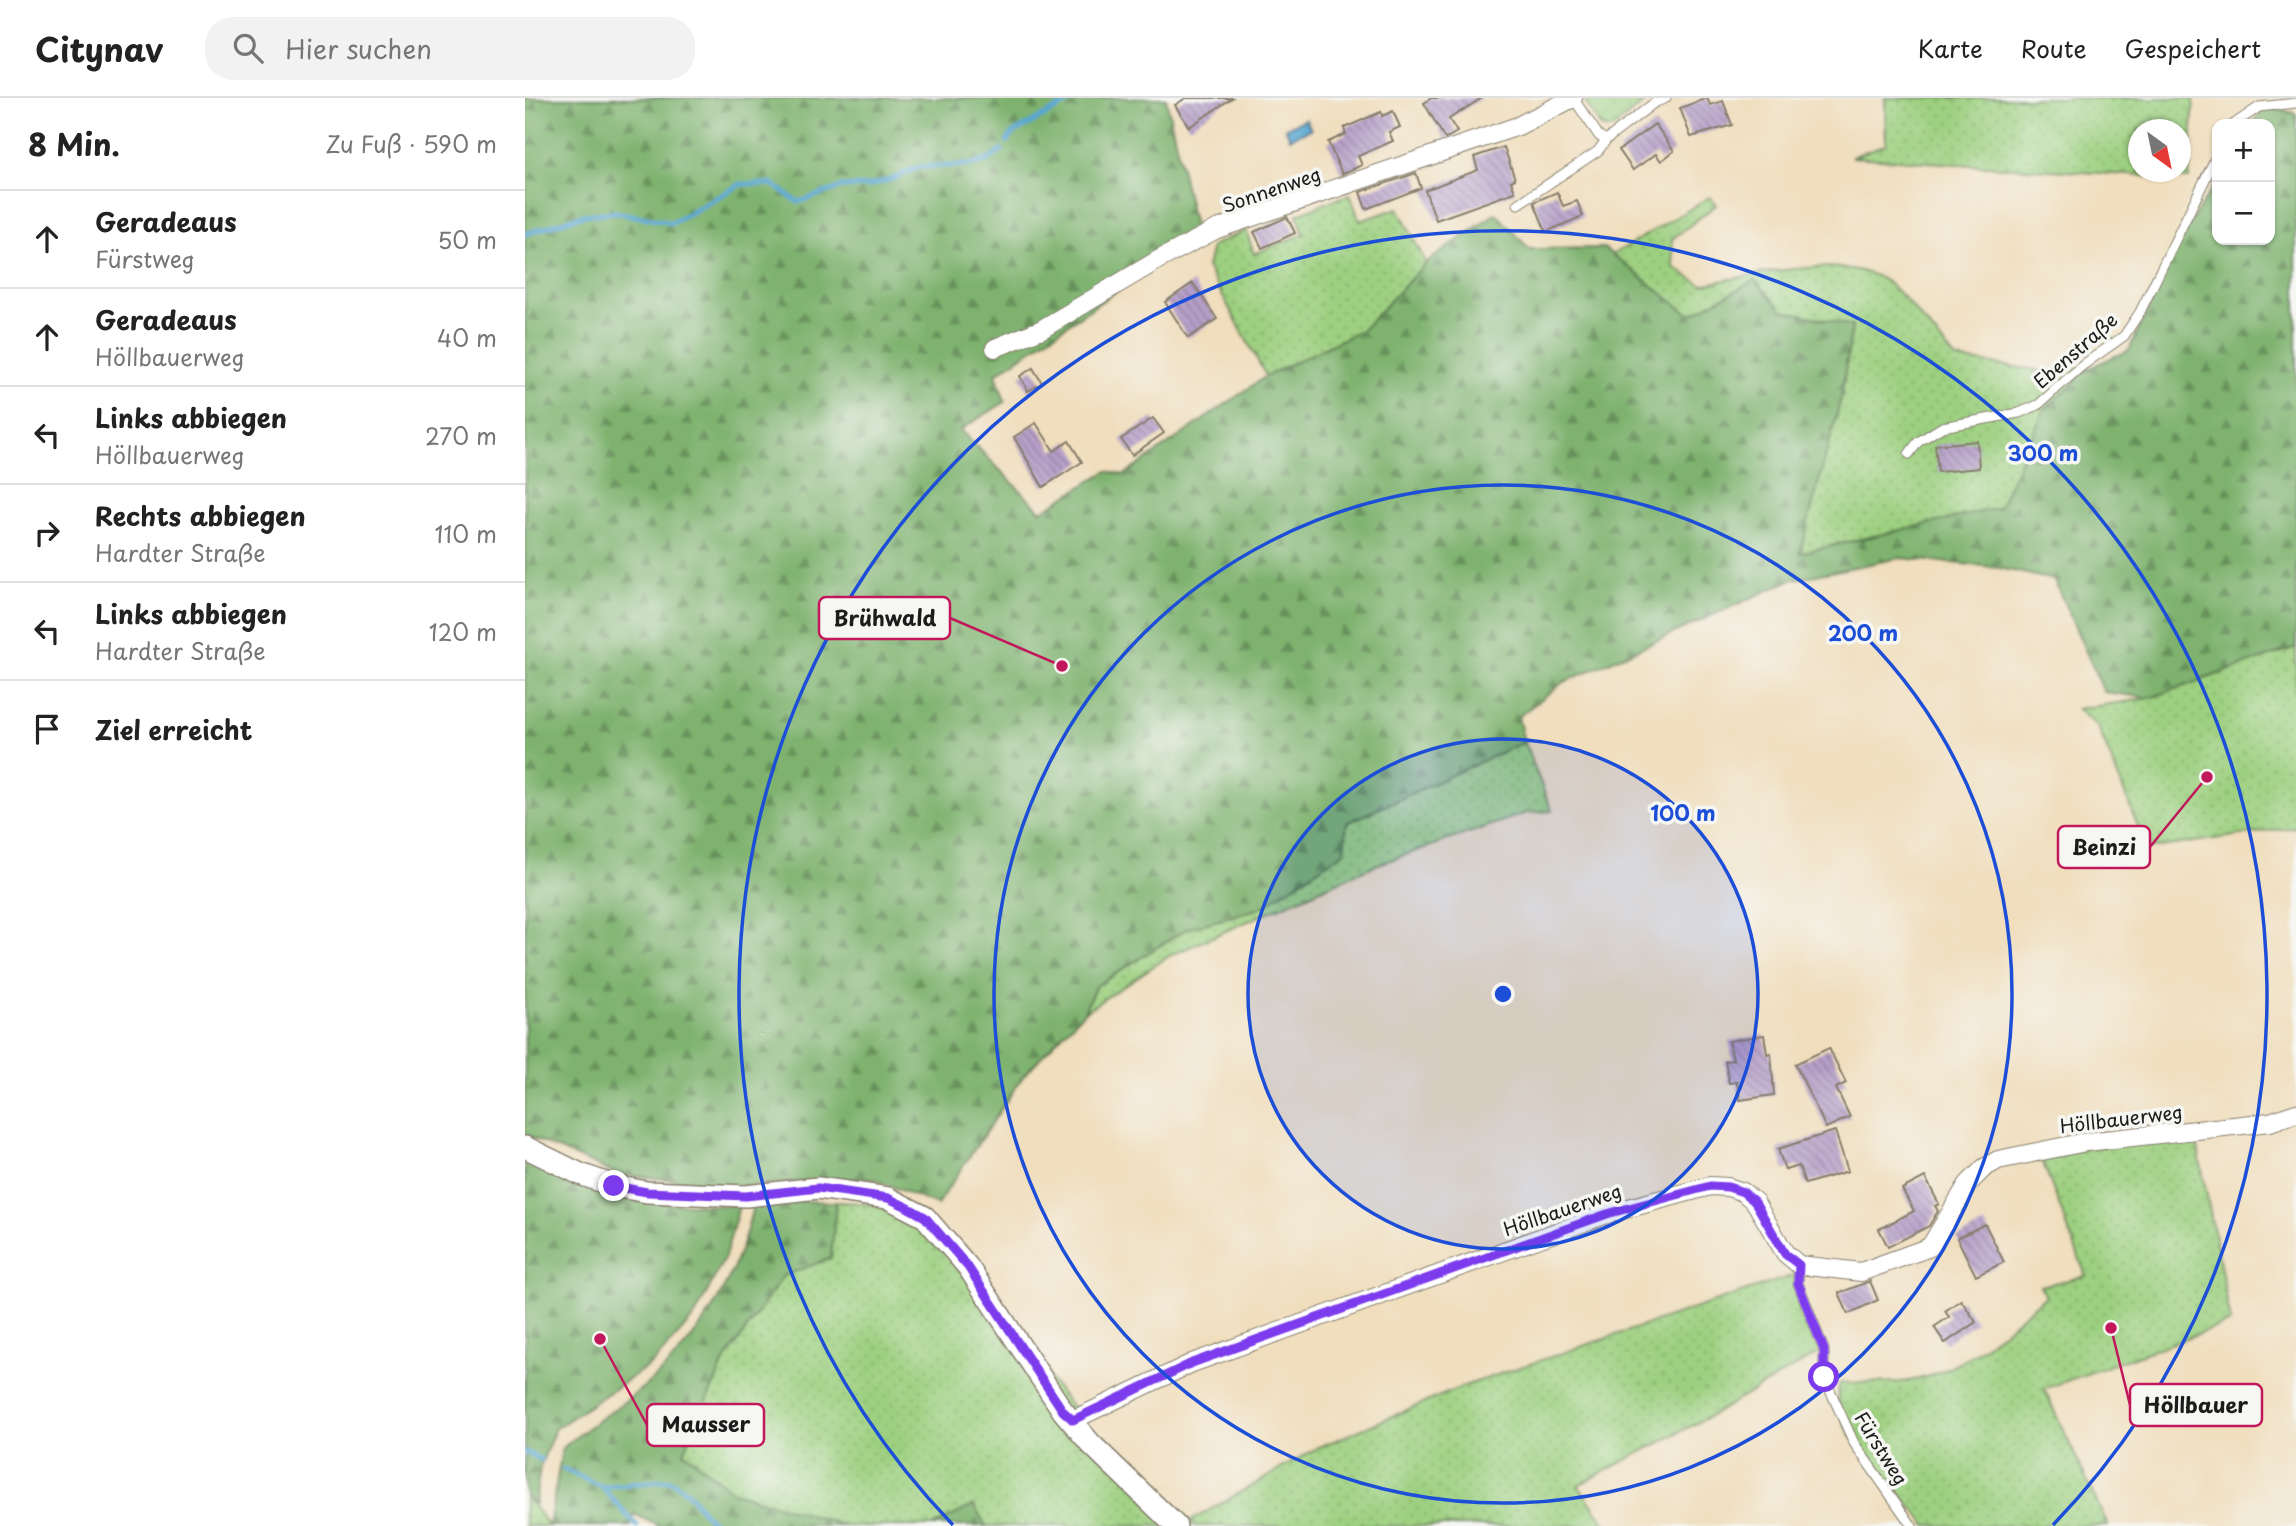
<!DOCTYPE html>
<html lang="de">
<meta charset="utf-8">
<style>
:root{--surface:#fff;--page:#f2f2f2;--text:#222;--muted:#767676;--line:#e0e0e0}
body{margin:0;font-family:"Playpen Sans",sans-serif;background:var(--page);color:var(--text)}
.controls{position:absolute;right:21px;top:21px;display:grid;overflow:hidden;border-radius:14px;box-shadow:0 2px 5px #0004}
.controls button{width:63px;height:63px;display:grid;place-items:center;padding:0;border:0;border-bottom:2px solid var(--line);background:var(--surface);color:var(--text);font:35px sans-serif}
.compass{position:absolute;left:1603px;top:21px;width:63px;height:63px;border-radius:50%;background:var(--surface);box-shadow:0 2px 5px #0004;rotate:147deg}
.stop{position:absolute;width:21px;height:21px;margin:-16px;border:5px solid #7c3aed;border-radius:50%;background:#fff}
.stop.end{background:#7c3aed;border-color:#fff;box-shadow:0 2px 7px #0008}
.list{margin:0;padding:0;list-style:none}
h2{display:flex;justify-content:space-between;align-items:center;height:91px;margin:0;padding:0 28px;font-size:30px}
h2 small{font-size:23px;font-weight:400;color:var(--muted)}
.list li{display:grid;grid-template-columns:46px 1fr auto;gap:21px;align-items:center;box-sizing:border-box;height:98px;padding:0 28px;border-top:2px solid var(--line)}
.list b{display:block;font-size:26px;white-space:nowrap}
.list p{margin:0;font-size:23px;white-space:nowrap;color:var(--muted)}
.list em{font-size:23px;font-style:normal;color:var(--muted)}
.icon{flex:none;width:38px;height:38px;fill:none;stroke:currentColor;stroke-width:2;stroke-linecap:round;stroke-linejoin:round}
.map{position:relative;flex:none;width:1771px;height:1428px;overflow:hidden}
header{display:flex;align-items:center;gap:42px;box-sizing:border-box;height:98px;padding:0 35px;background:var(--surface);border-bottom:2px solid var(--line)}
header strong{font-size:33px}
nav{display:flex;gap:38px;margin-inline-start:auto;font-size:24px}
.search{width:490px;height:63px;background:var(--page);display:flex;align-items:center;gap:18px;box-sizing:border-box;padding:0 24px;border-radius:28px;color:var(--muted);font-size:26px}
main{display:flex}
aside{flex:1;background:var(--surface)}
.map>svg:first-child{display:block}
.grass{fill:url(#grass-dots);stroke:#5c764e;stroke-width:2;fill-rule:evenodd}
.forest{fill:url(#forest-firs);stroke:#4d6745;stroke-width:2}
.water{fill:#58a6d1;stroke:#3a6176;stroke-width:2}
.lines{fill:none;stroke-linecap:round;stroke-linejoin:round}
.stream{stroke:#58a6d1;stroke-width:5}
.building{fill:url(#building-back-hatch)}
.service-casing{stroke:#867d6c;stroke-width:11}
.minor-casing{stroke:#867d6c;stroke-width:20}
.tertiary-casing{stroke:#867d6c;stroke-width:24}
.service{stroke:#fff;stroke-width:9}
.minor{stroke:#fff;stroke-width:18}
.tertiary{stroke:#fff;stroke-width:21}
.route{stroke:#7c3aed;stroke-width:9}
.ring{fill:none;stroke:#1d4ed8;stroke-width:3.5}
.labels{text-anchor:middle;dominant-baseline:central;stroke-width:7;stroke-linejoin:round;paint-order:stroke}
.street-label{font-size:19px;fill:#1c1c1c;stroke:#f6f6f2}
.centre{fill:#1d4ed8;stroke:#f6f6f2;stroke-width:3.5}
.ring-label{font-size:21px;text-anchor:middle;font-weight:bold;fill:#1d4ed8;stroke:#f6f6f2;stroke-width:7;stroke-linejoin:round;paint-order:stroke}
.leader{fill:none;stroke:#c2185b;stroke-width:2.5}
.callout-dot{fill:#c2185b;stroke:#f6f6f2;stroke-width:2.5}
.callout{fill:#f6f6f2;stroke:#c2185b;stroke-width:2.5}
.callout-label{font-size:21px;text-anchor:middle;font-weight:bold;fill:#1c1c1c}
</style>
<header>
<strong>Citynav</strong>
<div class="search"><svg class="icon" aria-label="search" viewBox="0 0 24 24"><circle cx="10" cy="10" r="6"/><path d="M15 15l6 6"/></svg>Hier suchen</div>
<nav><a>Karte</a><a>Route</a><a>Gespeichert</a></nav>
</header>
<main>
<aside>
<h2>8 Min.<small>Zu Fuß · 590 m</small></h2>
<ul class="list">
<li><svg class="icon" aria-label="ahead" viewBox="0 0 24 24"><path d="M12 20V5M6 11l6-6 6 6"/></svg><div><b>Geradeaus</b><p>Fürstweg</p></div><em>50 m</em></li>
<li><svg class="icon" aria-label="ahead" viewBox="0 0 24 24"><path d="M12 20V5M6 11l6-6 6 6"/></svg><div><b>Geradeaus</b><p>Höllbauerweg</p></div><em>40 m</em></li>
<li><svg class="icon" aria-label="left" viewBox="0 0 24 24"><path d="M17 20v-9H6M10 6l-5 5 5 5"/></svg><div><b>Links abbiegen</b><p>Höllbauerweg</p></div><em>270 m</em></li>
<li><svg class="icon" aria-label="right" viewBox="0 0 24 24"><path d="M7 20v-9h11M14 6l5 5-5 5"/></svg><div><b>Rechts abbiegen</b><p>Hardter Straße</p></div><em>110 m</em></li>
<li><svg class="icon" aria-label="left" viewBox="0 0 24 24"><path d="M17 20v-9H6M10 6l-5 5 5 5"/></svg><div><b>Links abbiegen</b><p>Hardter Straße</p></div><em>120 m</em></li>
<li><svg class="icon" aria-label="arrive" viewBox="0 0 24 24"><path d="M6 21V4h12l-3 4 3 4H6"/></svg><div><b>Ziel erreicht</b></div></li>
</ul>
</aside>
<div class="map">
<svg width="1771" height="1428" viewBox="0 0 1771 1428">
<defs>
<pattern id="grass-dots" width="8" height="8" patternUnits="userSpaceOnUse" patternTransform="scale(1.75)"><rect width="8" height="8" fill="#9dd080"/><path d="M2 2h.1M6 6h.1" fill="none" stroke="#87b26e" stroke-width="1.8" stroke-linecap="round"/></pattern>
<pattern id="forest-firs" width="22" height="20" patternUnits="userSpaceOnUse" patternTransform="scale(1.75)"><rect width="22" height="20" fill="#7eb26e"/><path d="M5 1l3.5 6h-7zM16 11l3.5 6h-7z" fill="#66905a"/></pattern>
<pattern id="building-back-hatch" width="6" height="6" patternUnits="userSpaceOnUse" patternTransform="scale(1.75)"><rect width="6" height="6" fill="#b69fc9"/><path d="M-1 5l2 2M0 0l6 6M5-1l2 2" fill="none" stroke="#9381a2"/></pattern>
</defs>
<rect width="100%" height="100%" fill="#f6f6f2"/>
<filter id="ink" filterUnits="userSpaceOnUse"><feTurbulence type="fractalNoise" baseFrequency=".0143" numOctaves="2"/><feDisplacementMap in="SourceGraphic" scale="14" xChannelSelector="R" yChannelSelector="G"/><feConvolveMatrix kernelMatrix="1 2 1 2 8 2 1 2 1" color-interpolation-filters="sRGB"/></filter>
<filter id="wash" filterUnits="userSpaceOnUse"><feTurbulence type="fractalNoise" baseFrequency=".00686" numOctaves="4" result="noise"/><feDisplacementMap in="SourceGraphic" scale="28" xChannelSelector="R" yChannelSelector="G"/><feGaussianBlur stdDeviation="1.57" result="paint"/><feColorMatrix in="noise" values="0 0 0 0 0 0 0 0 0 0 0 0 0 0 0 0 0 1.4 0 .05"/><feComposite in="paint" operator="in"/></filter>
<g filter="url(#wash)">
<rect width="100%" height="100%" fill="#f0debd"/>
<g class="grass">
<polygon points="1061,0 1124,0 1087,31 1076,29 1059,2"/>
<path d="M1360 0H1669L1664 81 1326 59 1361 46ZM1614 32H1656V74H1614Z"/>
<polygon points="825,96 835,123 873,110 901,165 837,232 741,278 682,169 687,148 721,132 729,156 779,136 772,116"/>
<path d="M1185 99 1191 107 1147 141 1149 169 1177 187C1225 177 1320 154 1362 184 1381 198 1413 241 1431 261L1519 273 1564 270 1519 312 1474 410 1274 455 1316 300 1327 228 1257 212 1230 183 1165 217 1087 157Z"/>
<polygon points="1771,549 1771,729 1622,751 1573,629 1552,611 1625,600"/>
<polygon points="999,644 1027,713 1001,715 848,768 644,858 559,914 570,889 661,831 735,810 822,725"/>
<path d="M1670 1035 1706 1224 1519 1291 1583 1428H1402C1377 1389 1300 1336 1315 1285 1335 1284 1355 1285 1375 1284 1435 1279 1477 1233 1521 1198L1515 1188 1561 1178 1515 1057Z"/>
<path d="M311 1104C357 1104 373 1112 410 1139L643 1428H461L449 1408 408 1428H321L208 1394 159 1354 199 1264 258 1178 306 1160Z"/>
<polygon points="1269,1177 1299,1252 1185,1318 1053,1387 1082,1428 669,1428 664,1424 792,1350 939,1288"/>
<polygon points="0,1397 24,1428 0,1428"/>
</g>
<g class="forest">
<polygon points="0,0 641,0 671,138 471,276 480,304 435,332 516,413 582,373 599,377 741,278 837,232 901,165 971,115 1004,151 1079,150 1165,217 1230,182 1257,212 1327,228 1316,300 1275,455 1474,410 1519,312 1564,270 1604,252 1654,143 1692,82 1692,142 1745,142 1745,26 1728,26 1741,7 1771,16 1771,549 1625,600 1579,594 1529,482 1469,469 1374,460 1266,482 1037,585 993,619 999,644 822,725 819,754 735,810 661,831 570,889 559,914 499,977 412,1107 346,1080 210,1088 91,1076 0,1037"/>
<polygon points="0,1062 53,1085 117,1104 214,1108 200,1159 170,1218 129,1264 30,1331 15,1369 10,1406 0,1397"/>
<path d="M274 1103 311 1104 306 1160 258 1178 199 1264 159 1354 208 1394 321 1428H134L109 1416 106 1428H24L37 1351C58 1331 83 1316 106 1299 170 1251 211 1186 228 1108Z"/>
<polygon points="449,1407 461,1428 408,1428"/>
</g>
<polygon class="water" points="781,21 786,31 765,40 760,30"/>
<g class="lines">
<g class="stream">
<polyline points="482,43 488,35 551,0"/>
<polyline points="0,136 58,117 90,114 147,125 216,86 247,86 273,104 317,89 343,88 367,81 394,69 444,67 463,62 477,52"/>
<polyline points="0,1354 16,1362"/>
<polyline points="38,1371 77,1389 145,1382 161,1393 184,1421 196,1428"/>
<polyline points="77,1389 112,1428"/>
</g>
</g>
<g id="blocks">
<g class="building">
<polygon points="661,0 707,0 664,29 650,7"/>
<polygon points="906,0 957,0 924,21 932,34 920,41 899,5"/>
<polygon points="1182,0 1185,7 1198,3 1207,27 1166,39 1155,10"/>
<polygon points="868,13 875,29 864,34 868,43 833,58 837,67 817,76 803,44 821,36 819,30 856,14 857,18"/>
<polygon points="1130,26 1149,53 1136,63 1131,56 1108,72 1094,52"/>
<polygon points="979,49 990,81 986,83 990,94 911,122 900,92 953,72 949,59"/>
<polygon points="891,75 896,90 841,111 835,94"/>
<polygon points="1032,94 1038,108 1052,103 1058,118 1021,134 1009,104"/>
<polygon points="762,119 770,135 737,150 729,134"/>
<polygon points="668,185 692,221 663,240 640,204"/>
<polygon points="508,270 517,285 503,293 495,278"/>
<polygon points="628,320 639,335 607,357 596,341"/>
<polygon points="511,325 529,353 544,343 557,364 518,389 489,339"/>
<polygon points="1452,343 1454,370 1413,374 1410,347"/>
<polygon points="1239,937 1242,956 1246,955 1249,997 1215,1002 1212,984 1204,985 1200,963 1208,962 1204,943"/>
<polygon points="1304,950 1321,985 1311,990 1325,1019 1301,1030 1270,966"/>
<polygon points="1310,1033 1323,1073 1280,1086 1274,1068 1260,1072 1253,1051"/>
<polygon points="1400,1079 1414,1106 1410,1108 1413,1113 1404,1128 1363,1149 1354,1131 1389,1113 1377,1091"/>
<polygon points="1460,1126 1479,1164 1451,1178 1432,1140"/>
<polygon points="1345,1183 1353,1202 1323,1216 1314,1195"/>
<polygon points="1436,1202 1451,1224 1420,1245 1409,1229 1424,1219 1420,1213"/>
</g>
</g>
</g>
<g filter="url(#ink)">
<use href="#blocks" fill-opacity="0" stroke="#867d6c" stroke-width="2"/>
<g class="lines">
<g class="service-casing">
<g id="service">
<polyline points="1048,0 1074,38 1081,42 1129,5 1141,0"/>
<polyline points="1709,26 1734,9 1771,5"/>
<polyline points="993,106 1073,53 1081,42"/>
<polyline points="1384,356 1393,344 1417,329 1494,315 1513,307 1558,267 1599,238 1615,214 1692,57"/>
<polyline points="1274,1167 1273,1185 1299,1252 1299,1279 1329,1345 1387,1428"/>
</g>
</g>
<g class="minor-casing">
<g id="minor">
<polyline points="470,250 517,231 633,162 692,131 993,28 1048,0"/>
<polyline points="548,1322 667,1265 1082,1116 1185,1088 1203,1089 1218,1094 1230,1104 1260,1155 1274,1167 1336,1174 1405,1149 1443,1086 1459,1070 1473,1062 1561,1044 1745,1024 1771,1015"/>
</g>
</g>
<g class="tertiary-casing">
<polyline id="tertiary" points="0,1049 55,1076 89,1088 122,1094 221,1098 293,1090 363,1100 400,1119 443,1169 538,1313 566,1346 651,1428"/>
</g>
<use href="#service" class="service"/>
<use href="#minor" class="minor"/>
<use href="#tertiary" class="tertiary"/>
</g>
</g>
<g class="lines" filter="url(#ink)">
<polyline class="route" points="89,1088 122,1094 221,1098 293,1090 363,1100 382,1109 400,1119 443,1169 538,1313 548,1322 667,1265 1082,1116 1185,1088 1203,1089 1218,1094 1230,1104 1260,1156 1274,1167 1273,1185 1299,1252 1299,1279"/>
</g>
<circle cx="978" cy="896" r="255" fill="#1d4ed8" fill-opacity=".12"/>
<g class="ring">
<circle cx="978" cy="896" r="255"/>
<circle cx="978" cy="896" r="509"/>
<path d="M428 1427A764 764 0 1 1 1528 1427"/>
</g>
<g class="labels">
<g class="street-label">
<text transform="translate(746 91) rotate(-19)">Sonnenweg</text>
<text transform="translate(1550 252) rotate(-41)">Ebenstraße</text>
<text transform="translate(1596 1020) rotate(-7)">Höllbauerweg</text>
<text transform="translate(1037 1111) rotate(-19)">Höllbauerweg</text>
<text transform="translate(1357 1350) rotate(58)">Fürstweg</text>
</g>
</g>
<circle cx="978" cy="896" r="10" class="centre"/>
<g class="ring-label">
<text x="1518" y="363">300 m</text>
<text x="1338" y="543">200 m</text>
<text x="1158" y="723">100 m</text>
</g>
<path class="leader" d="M537 568L425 520M1682 679L1625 749M1586 1230L1605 1307M75 1241L122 1327"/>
<g class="callout-dot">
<circle cx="537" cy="568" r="7"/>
<circle cx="1682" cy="679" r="7"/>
<circle cx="1586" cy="1230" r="7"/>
<circle cx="75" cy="1241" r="7"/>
</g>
<g class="callout">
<rect x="294" y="499" width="131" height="42" rx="7"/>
<rect x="1533" y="728" width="92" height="42" rx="7"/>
<rect x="1605" y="1286" width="132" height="42" rx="7"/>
<rect x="122" y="1306" width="117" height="42" rx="7"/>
</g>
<g class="callout-label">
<text x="360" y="528">Brühwald</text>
<text x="1579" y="757">Beinzi</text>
<text x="1671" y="1315">Höllbauer</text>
<text x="181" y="1334">Mausser</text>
</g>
</svg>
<div class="controls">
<button>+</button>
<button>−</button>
</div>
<svg class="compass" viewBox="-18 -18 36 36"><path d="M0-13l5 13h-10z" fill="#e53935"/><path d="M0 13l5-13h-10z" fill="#767676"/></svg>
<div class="stop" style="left:1299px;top:1279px"></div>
<div class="stop end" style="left:89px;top:1088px"></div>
</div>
</main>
